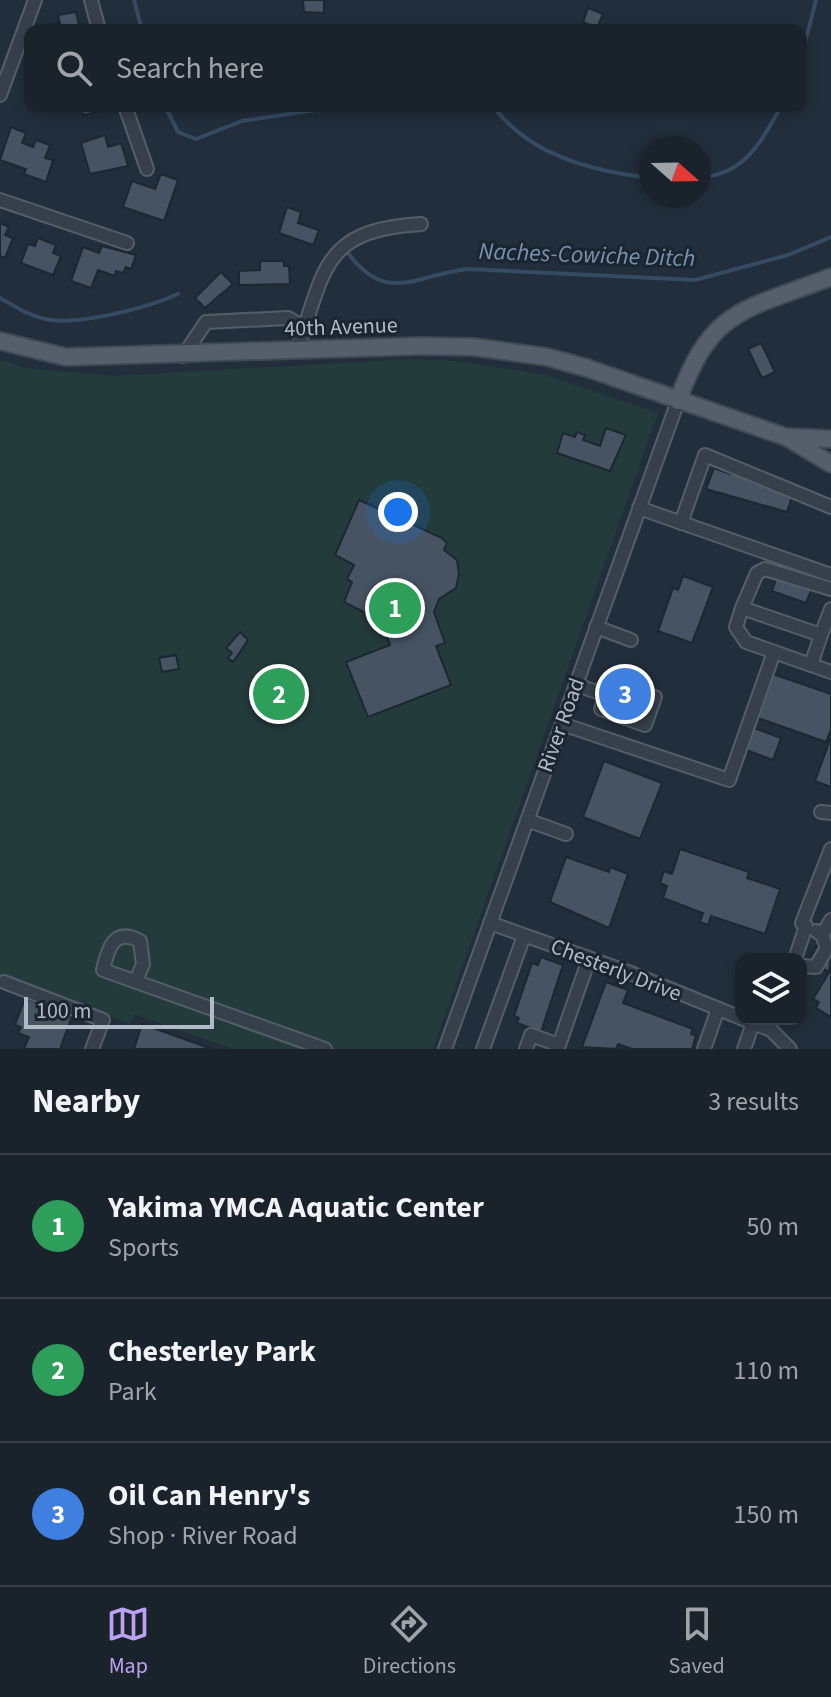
<!DOCTYPE html>
<meta charset="utf-8">
<style>
:root{--surface:#1a222c;--page:#232a34;--text:#f1f3f6;--muted:#9fa4a9;--line:#383f48;--accent:#bca0f2}
body{margin:0;font-family:"Source Sans 3",sans-serif;background:var(--page);color:var(--text)}
.controls{position:absolute;right:24px;bottom:24px;display:grid;overflow:hidden;border-radius:16px;box-shadow:0 4px 12px #0003}
.controls button{width:72px;height:72px;display:grid;place-items:center;padding:0;border:0;border-bottom:2px solid var(--line);background:var(--surface);color:var(--text);font:40px sans-serif}
.compass{position:absolute;left:639px;top:136px;width:72px;height:72px;border-radius:50%;background:var(--surface);box-shadow:0 4px 12px #0003;rotate:110deg}
.scale{position:absolute;left:24px;bottom:20px;width:190px;box-sizing:border-box;padding-left:8px;border:4px solid #b1bbc7;border-top:0;font-size:22px;line-height:28px;white-space:nowrap;color:#b1bbc7;-webkit-text-stroke:6px #1b2530;paint-order:stroke}
.you{position:absolute;left:398px;top:512px;width:28px;height:28px;margin:-20px;border:6px solid #fff;border-radius:50%;background:#1a73e8;box-shadow:0 0 0 12px #1a73e833}
.badge{display:grid;place-items:center;width:52px;height:52px;border-radius:50%;background:var(--accent);color:#fff;font-size:26px;font-weight:700}
.pin{position:absolute;translate:-50% -50%;border:4px solid #fff;box-shadow:0 2px 8px #0006}
.list{margin:0;padding:0;list-style:none}
h2{display:flex;justify-content:space-between;align-items:center;height:104px;margin:0;padding:0 32px;font-size:34px}
h2 small{font-size:26px;font-weight:400;color:var(--muted)}
.list li{display:grid;grid-template-columns:52px 1fr auto;gap:24px;align-items:center;box-sizing:border-box;height:144px;padding:0 32px;border-top:2px solid var(--line)}
.list b{display:block;font-size:30px;white-space:nowrap}
.list p{margin:0;font-size:26px;white-space:nowrap;color:var(--muted)}
.list em{font-size:26px;font-style:normal;color:var(--muted)}
.icon{flex:none;width:44px;height:44px;fill:none;stroke:currentColor;stroke-width:2;stroke-linecap:round;stroke-linejoin:round}
.map{position:relative;flex:none;width:831px;height:1049px;overflow:hidden}
.search{position:absolute;background:var(--surface);box-shadow:0 4px 12px #0003;left:24px;right:24px;top:24px;height:88px;display:flex;align-items:center;gap:20px;box-sizing:border-box;padding:0 28px;border-radius:16px;color:var(--muted);font-size:30px}
.sheet{height:536px;background:var(--surface)}
nav{display:flex;justify-content:space-around;align-items:center;box-sizing:border-box;height:112px;border-top:2px solid var(--line);background:var(--surface);font-size:22px;color:var(--muted)}
nav a{display:grid;justify-items:center;gap:4px}
nav .on{color:var(--accent)}
.map>svg:first-child{display:block}
.green{fill:#243b3c}
.lines{fill:none;stroke-linecap:round;stroke-linejoin:round}
.stream{stroke:#354b63;stroke-width:4}
.building{fill:#465362;stroke:#1d2732;stroke-width:2}
.minor-casing{stroke:#545e69;stroke-width:16}
.major-casing{stroke:#3f4954;stroke-width:20}
.minor{stroke:#36404b;stroke-width:12}
.major{stroke:#545f6b;stroke-width:16}
.labels{text-anchor:middle;dominant-baseline:central;stroke-width:6;stroke-linejoin:round;paint-order:stroke}
.street-label{font-size:22px;fill:#b1bbc7;stroke:#1b2530}
.water-label{font-size:24px;font-style:italic;fill:#7893b0;stroke:#1b2530}
</style>
<div class="map">
<svg width="831" height="1049" viewBox="0 0 831 1049">
<rect width="100%" height="100%" fill="#222e3b"/>
<polygon class="green" points="0,359 24,368 113,376 410,359 456,361 546,375 658,413 433,1049 233,1049 134,1014 130,1024 0,974"/>
<g class="lines">
<g class="stream">
<polyline points="134,0 142,30"/>
<polyline points="801,59 816,0"/>
<polyline points="165,106 178,132 196,139 242,121 342,106"/>
<path d="M493 106C530 156 592 171 651 178"/>
<path d="M699 177C744 176 762 141 781 106"/>
<path d="M348 253C387 306 418 274 468 269L695 280 788 255 831 237"/>
<path d="M0 298C14 306 28 315 45 319 78 326 147 308 178 294"/>
</g>
</g>
<g class="building">
<polygon points="303,0 324,0 324,13 304,12"/>
<polygon points="588,8 603,14 597,28 583,22"/>
<polygon points="76,12 80,30 46,30 45,26 60,23 58,15"/>
<polygon points="76,106 96,106 97,112 84,115"/>
<polygon points="11,127 26,133 22,143 33,147 36,140 50,145 45,158 53,160 46,182 24,174 26,169 0,160"/>
<polygon points="105,135 108,147 121,143 128,166 90,174 81,143"/>
<polygon points="161,174 178,180 164,221 123,207 132,181 155,189"/>
<polygon points="287,207 301,212 298,223 319,230 313,245 279,233"/>
<polygon points="0,223 9,227 5,235 13,238 5,258 0,256"/>
<polygon points="38,238 56,245 53,253 61,256 53,275 21,263 28,244 35,246"/>
<polygon points="102,246 136,255 131,269 126,267 123,273 116,271 115,276 98,270 91,288 71,281 83,247 99,253"/>
<polygon points="260,261 284,261 284,266 289,266 290,284 239,285 239,271 260,270"/>
<polygon points="221,272 233,284 205,308 195,298"/>
<polygon points="761,343 775,372 762,378 748,349"/>
<polygon points="606,428 626,435 610,471 557,453 563,433 575,437 577,432 585,435 583,440 600,446"/>
<polygon points="714,468 730,474 732,469 793,494 787,512 706,489"/>
<polygon points="359,500 442,538 447,543 444,550 457,560 459,574 456,588 439,599 434,612 445,643 436,646 451,685 368,717 346,662 390,645 381,621 344,602 352,582 347,579 354,565 335,555"/>
<polygon points="683,576 713,587 692,643 658,631 673,588 678,590"/>
<polygon points="777,577 811,590 806,603 772,591"/>
<polygon points="240,632 248,640 233,662 228,658 232,653 226,648"/>
<polygon points="176,655 179,669 162,672 159,658"/>
<polygon points="773,674 831,694 831,729 826,742 758,718"/>
<polygon points="620,677 639,684 631,710 611,703"/>
<polygon points="754,728 781,738 773,760 746,750"/>
<polygon points="831,737 831,787 815,781"/>
<polygon points="604,761 662,783 640,839 583,817"/>
<polygon points="680,849 749,872 747,878 780,889 765,934 711,916 708,925 700,922 703,913 663,898 667,886 660,883 664,871 672,874"/>
<polygon points="566,857 609,872 610,867 628,874 609,928 550,902"/>
<polygon points="817,946 831,954 829,972 809,960"/>
<polygon points="541,957 563,965 541,1032 517,1023 519,1018 514,1016 532,963 538,965"/>
<polygon points="831,969 831,1017 816,1008 819,1002 813,999"/>
<polygon points="606,982 628,990 623,1003 693,1029 691,1034 696,1036 692,1049 632,1049 618,1044 616,1049 582,1047"/>
<polygon points="25,998 72,1016 60,1049 24,1049 29,1037 18,1033 21,1027 15,1025"/>
<polygon points="142,1024 212,1049 134,1049"/>
</g>
<g class="lines">
<g class="minor-casing">
<g id="minor">
<polyline points="91,0 99,30"/>
<polyline points="0,95 35,0"/>
<polyline points="125,106 147,169"/>
<polyline points="0,200 127,243"/>
<path d="M297 351C325 269 322 230 421 224"/>
<polyline points="183,356 206,322 288,318 305,328"/>
<polyline points="639,508 831,575"/>
<polyline points="681,523 705,455 831,507"/>
<polyline points="742,608 757,573 765,569 831,589"/>
<polyline points="831,609 821,635 742,608 736,627 746,642 831,672"/>
<polyline points="596,627 631,640"/>
<polyline points="811,665 821,635"/>
<polyline points="576,685 606,695 601,709 645,725 655,697"/>
<polyline points="606,695 611,680"/>
<polyline points="562,724 729,780 774,652"/>
<polyline points="821,812 831,813"/>
<polyline points="527,820 566,834"/>
<polyline points="490,923 628,972 741,1018"/>
<polyline points="816,931 822,935 831,920"/>
<polyline points="795,959 806,926 802,923 831,849"/>
<polyline points="801,966 816,967 827,948 822,935"/>
<path d="M136 981 143 964 140 941C114 927 108 948 103 970L325 1049"/>
<polyline points="4,982 103,1020 92,1049"/>
<polyline points="743,1019 771,1030 790,1049"/>
<polyline points="445,1049 678,401"/>
<polyline points="483,1049 524,936"/>
<polyline points="526,1049 531,1035 559,1045 589,959"/>
<polyline points="704,1049 718,1009"/>
<polyline points="744,1049 753,1023"/>
</g>
</g>
<g class="major-casing">
<g id="major">
<polyline points="0,341 66,357 421,346 474,347 547,357 587,368 786,437 831,464"/>
<path d="M678 401C711 307 746 310 831 277"/>
<polyline points="788,437 831,439"/>
</g>
</g>
<use href="#minor" class="minor"/>
<use href="#major" class="major"/>
</g>
<g class="labels">
<g class="street-label">
<text transform="translate(341 327) rotate(-2)">40th Avenue</text>
<text transform="translate(561 725) rotate(-70)">River Road</text>
<text transform="translate(616 970) rotate(21)">Chesterly Drive</text>
</g>
<g class="water-label">
<text transform="translate(587 255) rotate(2)">Naches-Cowiche Ditch</text>
</g>
</g>
</svg>
<div class="controls">
<button><svg class="icon" aria-label="layers" viewBox="0 0 24 24"><path d="M12 4l9 5-9 5-9-5zM3 14l9 5 9-5"/></svg></button>
</div>
<svg class="compass" viewBox="-18 -18 36 36"><path d="M0-13l5 13h-10z" fill="#e53935"/><path d="M0 13l5-13h-10z" fill="#9fa4a9"/></svg>
<div class="scale">100 m</div>
<div class="you"></div>
<div class="pin badge" style="left:395px;top:608px;background:#2e9e5b">1</div>
<div class="pin badge" style="left:279px;top:694px;background:#2e9e5b">2</div>
<div class="pin badge" style="left:625px;top:694px;background:#3f7fe0">3</div>
<div class="search"><svg class="icon" aria-label="search" viewBox="0 0 24 24"><circle cx="10" cy="10" r="6"/><path d="M15 15l6 6"/></svg>Search here</div>
</div>
<section class="sheet">
<h2>Nearby<small>3 results</small></h2>
<ul class="list">
<li><span class="badge" style="background:#2e9e5b">1</span><div><b>Yakima YMCA Aquatic Center</b><p>Sports</p></div><em>50 m</em></li>
<li><span class="badge" style="background:#2e9e5b">2</span><div><b>Chesterley Park</b><p>Park</p></div><em>110 m</em></li>
<li><span class="badge" style="background:#3f7fe0">3</span><div><b>Oil Can Henry's</b><p>Shop · River Road</p></div><em>150 m</em></li>
</ul>
</section>
<nav>
<a class="on"><svg class="icon" aria-label="map" viewBox="0 0 24 24"><path d="M3 6l6-2 6 2 6-2v14l-6 2-6-2-6 2zM9 4v14M15 6v14"/></svg>Map</a>
<a><svg class="icon" aria-label="directions" viewBox="0 0 24 24"><path d="M12 3l9 9-9 9-9-9zM9 14v-3h6M13 9l2 2-2 2"/></svg>Directions</a>
<a><svg class="icon" aria-label="saved" viewBox="0 0 24 24"><path d="M7 4h10v16l-5-4-5 4z"/></svg>Saved</a>
</nav>
